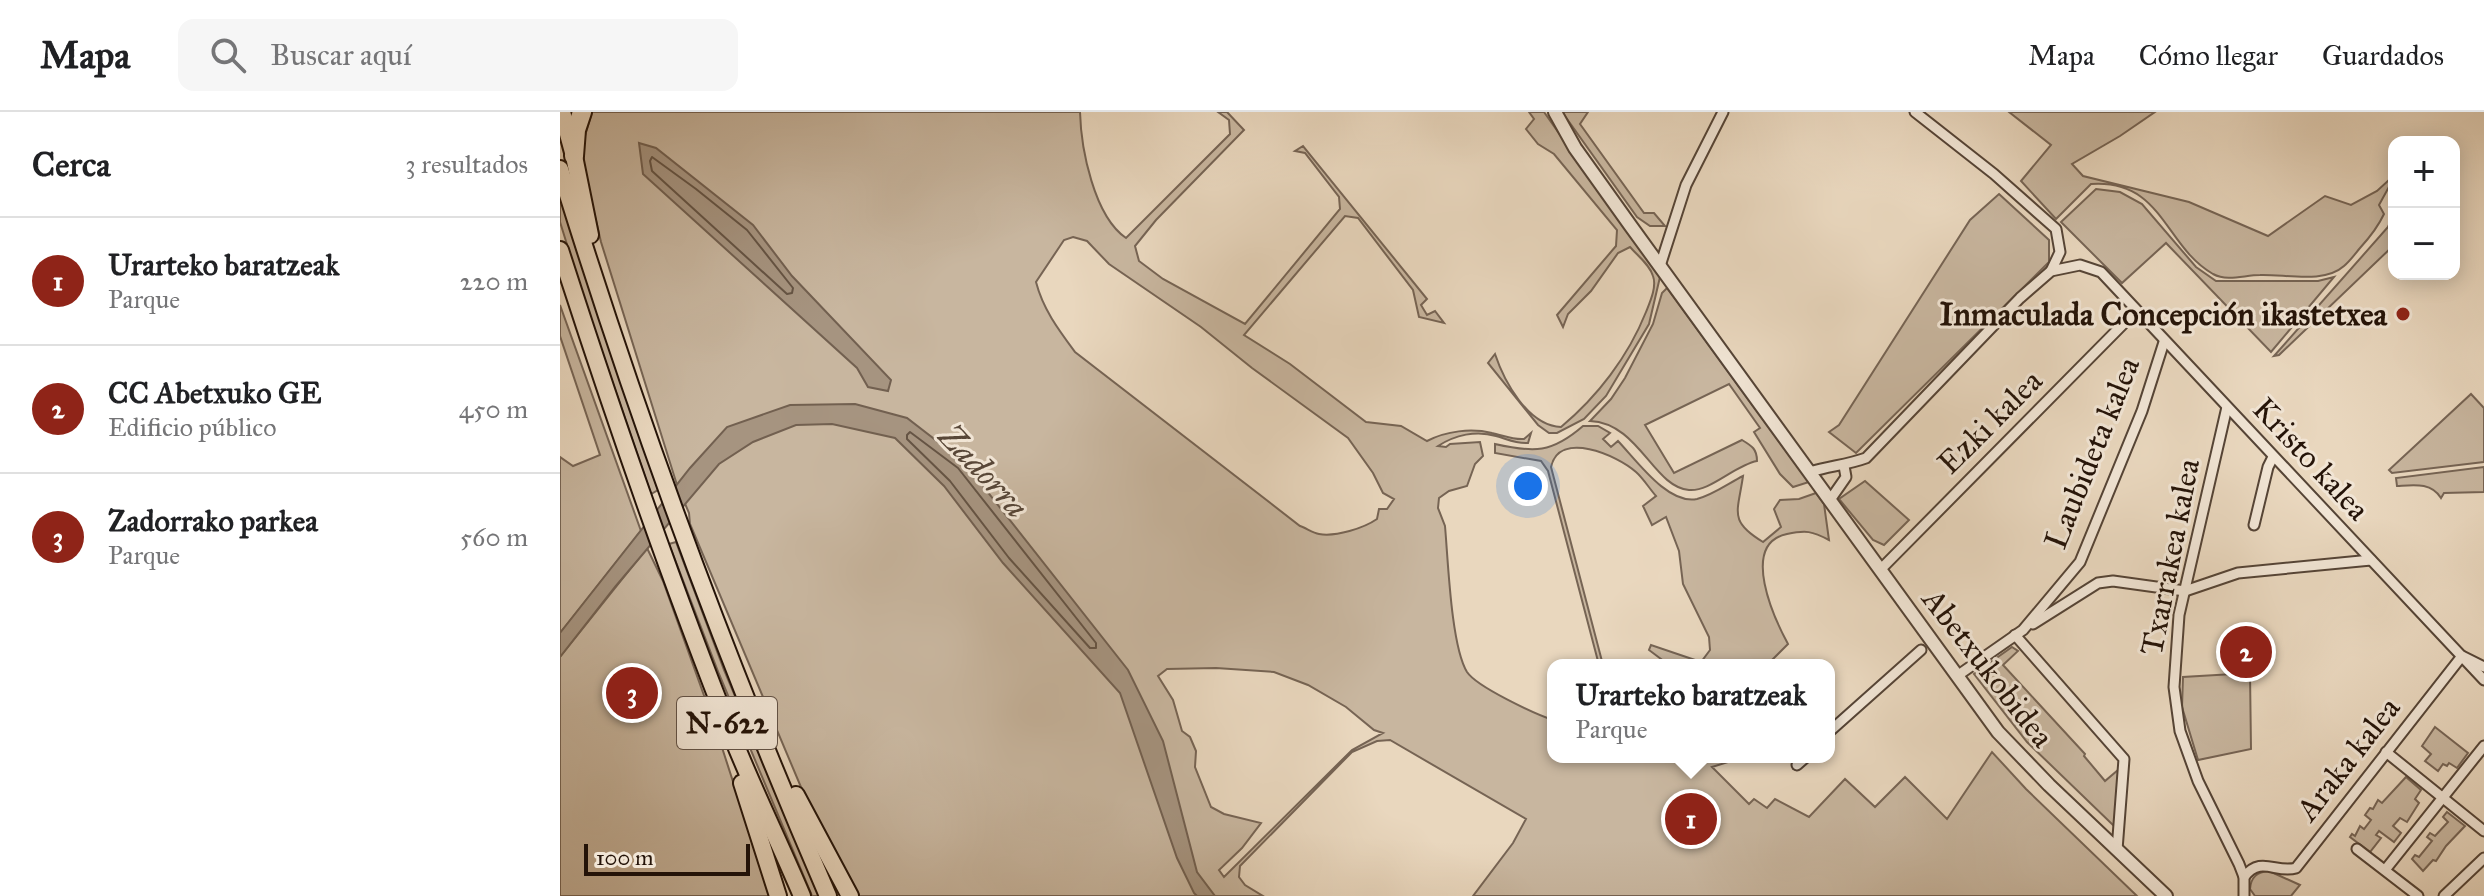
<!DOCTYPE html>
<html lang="es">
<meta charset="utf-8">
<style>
:root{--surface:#fff;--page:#f6f6f6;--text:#202124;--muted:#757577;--line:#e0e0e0;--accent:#8f2418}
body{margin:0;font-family:"IM FELL Great Primer",serif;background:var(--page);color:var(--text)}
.controls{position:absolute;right:24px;top:24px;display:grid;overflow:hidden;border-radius:16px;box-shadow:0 4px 20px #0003}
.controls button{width:72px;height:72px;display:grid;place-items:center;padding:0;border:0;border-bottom:2px solid var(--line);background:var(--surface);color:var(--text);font:40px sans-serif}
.scale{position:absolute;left:24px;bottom:20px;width:166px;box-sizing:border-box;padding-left:8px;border:4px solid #241308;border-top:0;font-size:22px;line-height:28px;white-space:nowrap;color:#241308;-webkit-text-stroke:6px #f1e5d5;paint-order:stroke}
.you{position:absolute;left:968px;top:374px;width:28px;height:28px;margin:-20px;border:6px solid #fff;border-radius:50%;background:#1a73e8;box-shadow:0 0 0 12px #1a73e833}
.badge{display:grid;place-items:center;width:52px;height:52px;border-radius:50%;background:var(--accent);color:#fff;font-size:26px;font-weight:700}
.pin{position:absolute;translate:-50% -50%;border:4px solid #fff;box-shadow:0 2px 8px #0006}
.popup{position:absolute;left:987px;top:547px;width:288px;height:104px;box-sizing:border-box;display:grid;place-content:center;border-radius:16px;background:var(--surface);filter:drop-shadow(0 2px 6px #0005);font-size:26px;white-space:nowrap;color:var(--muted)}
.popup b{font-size:30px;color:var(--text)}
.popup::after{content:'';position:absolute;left:50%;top:100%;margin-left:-16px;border:16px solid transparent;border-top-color:var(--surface)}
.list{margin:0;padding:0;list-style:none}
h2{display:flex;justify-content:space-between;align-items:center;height:104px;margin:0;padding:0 32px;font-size:34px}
h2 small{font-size:26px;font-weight:400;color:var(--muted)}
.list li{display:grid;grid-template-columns:52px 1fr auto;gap:24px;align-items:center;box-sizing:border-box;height:128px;padding:0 32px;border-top:2px solid var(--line)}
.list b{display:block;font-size:30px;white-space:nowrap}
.list p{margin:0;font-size:26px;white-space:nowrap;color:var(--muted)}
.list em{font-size:26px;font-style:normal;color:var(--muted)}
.icon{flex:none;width:44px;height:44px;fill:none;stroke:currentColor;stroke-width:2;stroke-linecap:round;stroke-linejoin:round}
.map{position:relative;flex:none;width:1924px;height:784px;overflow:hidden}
header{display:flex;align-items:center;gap:48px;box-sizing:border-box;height:112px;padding:0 40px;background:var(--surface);border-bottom:2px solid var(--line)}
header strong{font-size:38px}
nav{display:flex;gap:44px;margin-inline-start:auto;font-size:28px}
.search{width:560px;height:72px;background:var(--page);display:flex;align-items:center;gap:20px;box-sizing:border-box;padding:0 28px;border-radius:16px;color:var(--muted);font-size:30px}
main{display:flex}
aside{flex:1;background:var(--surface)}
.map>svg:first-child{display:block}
.green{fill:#c8b69f;stroke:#766454;stroke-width:2;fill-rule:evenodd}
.water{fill:#a69480;stroke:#726050;stroke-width:2}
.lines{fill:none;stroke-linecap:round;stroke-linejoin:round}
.shore{stroke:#655444;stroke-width:2}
.minor-casing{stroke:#554436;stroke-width:13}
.tertiary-casing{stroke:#554436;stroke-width:16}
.trunk-casing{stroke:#241308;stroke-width:20}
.motorway-casing{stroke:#241308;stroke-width:22}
.minor{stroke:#f1e5d5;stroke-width:9}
.tertiary{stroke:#f1e5d5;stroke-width:12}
.trunk{stroke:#e9d7be;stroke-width:16}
.motorway{stroke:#e9d7be;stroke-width:18}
.poi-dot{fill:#8f2418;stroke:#f1e5d5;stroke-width:3}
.labels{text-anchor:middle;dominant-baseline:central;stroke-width:6;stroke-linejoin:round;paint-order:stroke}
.shield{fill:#f1e5d5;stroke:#625246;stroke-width:2}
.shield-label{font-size:30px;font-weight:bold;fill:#241308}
.poi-label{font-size:32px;font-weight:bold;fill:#241308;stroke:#f1e5d5;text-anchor:end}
.street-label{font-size:32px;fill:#241308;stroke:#f1e5d5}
.water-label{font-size:34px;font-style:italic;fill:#584738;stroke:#f1e5d5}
</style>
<header>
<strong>Mapa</strong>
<div class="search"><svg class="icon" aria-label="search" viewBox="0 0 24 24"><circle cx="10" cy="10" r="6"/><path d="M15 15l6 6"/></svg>Buscar aquí</div>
<nav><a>Mapa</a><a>Cómo llegar</a><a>Guardados</a></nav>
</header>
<main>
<aside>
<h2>Cerca<small>3 resultados</small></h2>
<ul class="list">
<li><span class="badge">1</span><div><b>Urarteko baratzeak</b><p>Parque</p></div><em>220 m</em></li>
<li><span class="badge">2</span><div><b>CC Abetxuko GE</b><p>Edificio público</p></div><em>450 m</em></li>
<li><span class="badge">3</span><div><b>Zadorrako parkea</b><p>Parque</p></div><em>560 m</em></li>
</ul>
</aside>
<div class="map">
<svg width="1924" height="784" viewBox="0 0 1924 784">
<rect width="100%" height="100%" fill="#e9d7be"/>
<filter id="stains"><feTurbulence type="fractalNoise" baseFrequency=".0025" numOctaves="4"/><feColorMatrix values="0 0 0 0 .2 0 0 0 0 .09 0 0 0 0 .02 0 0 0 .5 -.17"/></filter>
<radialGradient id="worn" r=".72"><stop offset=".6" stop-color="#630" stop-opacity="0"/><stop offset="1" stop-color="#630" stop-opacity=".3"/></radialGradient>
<g class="green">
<path d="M32 0H520C521 37 534 104 566 126L670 22 669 8 658 0H667L684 18 596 108 575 134 579 149 603 167 685 212 780 97 779 85 745 41 735 39 743 34 867 187 861 193 867 203 875 199 884 211 859 205 853 178 798 106 785 104 684 223 730 252 806 310 841 314 867 329C886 319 911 316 932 321 942 323 953 328 964 327L971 321 968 331C956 332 947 327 936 324 916 318 895 323 878 334L886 335 890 332 920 330 923 344 915 352 907 374 889 379 879 386 878 396 885 414C888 447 891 534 907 560 917 575 975 602 993 608V645H1184L1152 655 1189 692 1194 687 1207 696 1215 687 1249 705 1285 667 1315 695 1345 665 1387 707 1432 640 1466 677 1577 784H913L953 731 966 707 830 628 817 629 792 640 680 754 679 765 685 773 703 784H299L246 687 130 412 129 401 117 373 41 130 23 54 22 34ZM513 125 527 129 549 152 641 215 692 256 788 326 813 361 823 381 834 387 827 397H819L817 407C804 416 776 425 759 422 753 421 746 416 740 414L515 240C498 217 483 197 476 170L504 128ZM656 556 714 560 748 573 786 595 814 618 823 621 792 638 664 765 659 758 682 736 701 711 664 702 651 695 635 655 636 639 630 625 622 619 613 588 598 564 607 557Z"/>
<path d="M969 0H984L1100 165 1089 212 1046 284 1024 307 997 321H989L978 313 928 251 935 242C944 269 968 314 1001 315 1037 285 1068 245 1086 200 1090 190 1097 175 1093 164 1090 153 1078 144 1070 135L1058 141 1031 179 1008 202 1003 215 997 203 1056 134 1057 118 994 42 978 32 966 17 974 7Z"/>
<polygon points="1002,0 1028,0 1020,12 1084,101 1094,101 1105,114 1090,114 1077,105"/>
<path d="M1449 0H1595L1560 24 1512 52 1523 64 1629 90 1708 124 1765 84 1791 93 1817 79 1830 67V73L1819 93 1824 102C1818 115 1810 125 1800 136 1795 142 1790 149 1784 154 1764 172 1725 162 1700 163 1684 163 1668 170 1653 162 1604 134 1603 67 1531 72L1496 107 1461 69 1491 33Z"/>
<polygon points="1536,77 1560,80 1582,92 1636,155 1656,169 1758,169 1774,165 1711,240 1606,131 1562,171 1501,110"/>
<polygon points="1439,82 1489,128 1489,150 1296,341 1269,320 1279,313 1410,108"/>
<polygon points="0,84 98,378 91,382 23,184 0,110"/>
<polygon points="1834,101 1834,133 1719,243 1714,244 1828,115"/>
<path d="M1107 176 1234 350 1249 370 1233 375 1220 362 1194 320 1200 316 1169 272 1085 313 1114 361 1182 328C1192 334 1197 337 1197 349 1175 353 1150 380 1129 378 1093 375 1079 311 1030 309L1051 287 1065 266 1093 212 1102 181Z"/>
<polygon points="0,193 81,419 0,521 0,345 13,354 40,343 0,224"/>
<polygon points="1911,282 1924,296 1924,350 1832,361 1829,358"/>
<path d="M1023 314H1038L1050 321 1043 327 1051 335 1058 329C1077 349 1108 393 1137 387 1153 383 1169 371 1183 364 1178 400 1168 409 1203 430L1221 415 1214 397 1220 388 1239 387 1256 381 1264 392 1269 428C1252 419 1246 418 1227 422 1179 432 1215 508 1228 532L1207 553H1109L1089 538 1091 533 1141 550 1150 538 1149 525 1123 472 1119 439 1106 405 1092 413 1083 394 1096 384C1089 376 1083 366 1076 360 1057 343 999 318 991 355L1043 553H1039L988 359 981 349 935 341V332C974 341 992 341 1023 314Z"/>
<path d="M1924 355V380L1884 381 1881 386C1871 370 1854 373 1837 374L1836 366Z"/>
<polygon points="1305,369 1349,408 1324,433 1313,428 1279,387"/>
<polygon points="116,430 164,558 259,784 252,784 159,562 109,432"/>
<polygon points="87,436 103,469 156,617 210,784 0,784 0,545"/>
<polygon points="1452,535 1458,539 1443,553 1525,642 1524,644 1545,669 1558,658 1557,699 1554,714 1467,630 1414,562"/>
<polygon points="1690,561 1691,637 1638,648 1622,595 1623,565"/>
<polygon points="1875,615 1908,641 1897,656 1889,651 1887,654 1883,652 1878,659 1865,649 1871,642 1862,634"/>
<polygon points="1846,665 1861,678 1855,687 1859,691 1847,710 1840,706 1833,714 1841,721 1834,730 1819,719 1816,723 1821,726 1810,740 1790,725 1792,722 1795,724 1800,714 1804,717 1811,708 1805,703 1810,696 1813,697 1818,688 1822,691"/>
<polygon points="1887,700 1905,714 1886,734 1876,749 1873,748 1863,759 1852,747 1855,743 1859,745 1872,729 1867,725 1870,721 1875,724 1888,710 1883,705"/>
<path d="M1709 759 1740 773 1731 784H1695L1690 777C1691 765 1697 760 1709 759Z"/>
</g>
<g class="water">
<polygon points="79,31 96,36 193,113 232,164 331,268 328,279 308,275 297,256 83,62"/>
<polygon points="295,292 347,306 404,350 568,558 603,629 637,760 655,784 637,784 634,781 617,746 560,581 443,451 384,374 335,326 272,312 236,313 193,330 159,352 55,475 0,545 0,521 130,356 167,315 230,293"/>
</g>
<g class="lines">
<g class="shore">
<polygon points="92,45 136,77 187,118 233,176 232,181 227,182 92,59 90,49"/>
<polygon points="350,320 398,356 536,531 536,536 530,536 449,446 390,369 347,327 347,323"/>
</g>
<g class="minor-casing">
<g id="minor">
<polyline points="1355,0 1434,62 1496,117 1500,140 1491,159"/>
<polyline points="1100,154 1126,73 1163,0"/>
<polyline points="1667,295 1619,503 1614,575 1620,619 1638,669 1679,752 1684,765 1684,784"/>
<path d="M1250 360C1269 354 1287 353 1306 346L1460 186 1491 159 1520 153 1541 160 1924 568"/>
<polyline points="1270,388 1286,365 1284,354"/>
<polyline points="1694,413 1708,355 1713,345"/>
<polyline points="1321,457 1576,199"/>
<polyline points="1473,512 1538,471 1553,469 1625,479 1678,461 1811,448"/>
<polyline points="1455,523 1564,647 1557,738"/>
<polyline points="1397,564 1463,518 1520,450 1582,299 1604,230"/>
<polyline points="1269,620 1361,538"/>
<polyline points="1826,640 1924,719"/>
<polyline points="1237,653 1246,645"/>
<polyline points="1797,737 1858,784"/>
<polyline points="1825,758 1924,634"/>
<path d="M1684 765C1701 743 1716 762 1736 756L1902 544 1924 555"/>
<polyline points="1884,784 1924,746"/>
</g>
</g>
<g class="tertiary-casing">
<polyline id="tertiary" points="995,0 1015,36 1070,113 1438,620 1489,673 1606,784"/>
</g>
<g class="trunk-casing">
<g id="trunk">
<polyline points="2,0 14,44 30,123"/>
<path d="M0 57C76 304 165 546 268 784"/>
<path d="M0 138C53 303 110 468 174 629 195 681 220 732 242 784"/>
<polyline points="182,671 218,784"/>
<polyline points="236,683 290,784"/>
</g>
</g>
<g class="motorway-casing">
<polyline id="motorway" points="14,44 16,18 22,0"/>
</g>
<use href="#minor" class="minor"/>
<use href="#tertiary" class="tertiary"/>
<use href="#trunk" class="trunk"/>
<use href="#motorway" class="motorway"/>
</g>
<circle class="poi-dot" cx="1843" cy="202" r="8"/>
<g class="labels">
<rect class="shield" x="117" y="585" width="100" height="52" rx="6"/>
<g class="shield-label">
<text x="167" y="611">N-622</text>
</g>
<g class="poi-label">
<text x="1827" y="202">Inmaculada Concepción ikastetxea</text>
</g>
<g class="street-label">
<text transform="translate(1430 310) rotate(-45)">Ezki kalea</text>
<text transform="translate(1532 341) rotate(-68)">Laubideta kalea</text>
<text transform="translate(1751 347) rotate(47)">Kristo kalea</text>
<text transform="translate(1610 445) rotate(-79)">Txarrakea kalea</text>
<text transform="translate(1428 556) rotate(52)">Abetxukobidea</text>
<text transform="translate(1788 647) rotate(-52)">Araka kalea</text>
</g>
<g class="water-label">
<text transform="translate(424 359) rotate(47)">Zadorra</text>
</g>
</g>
<rect width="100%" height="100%" filter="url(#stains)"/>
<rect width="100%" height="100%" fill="url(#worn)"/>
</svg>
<div class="controls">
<button>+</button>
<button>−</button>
</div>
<div class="scale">100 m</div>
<div class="you"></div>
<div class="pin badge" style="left:1131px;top:707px">1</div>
<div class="popup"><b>Urarteko baratzeak</b>Parque</div>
<div class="pin badge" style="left:1686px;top:540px">2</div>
<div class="pin badge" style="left:72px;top:581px">3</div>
</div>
</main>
